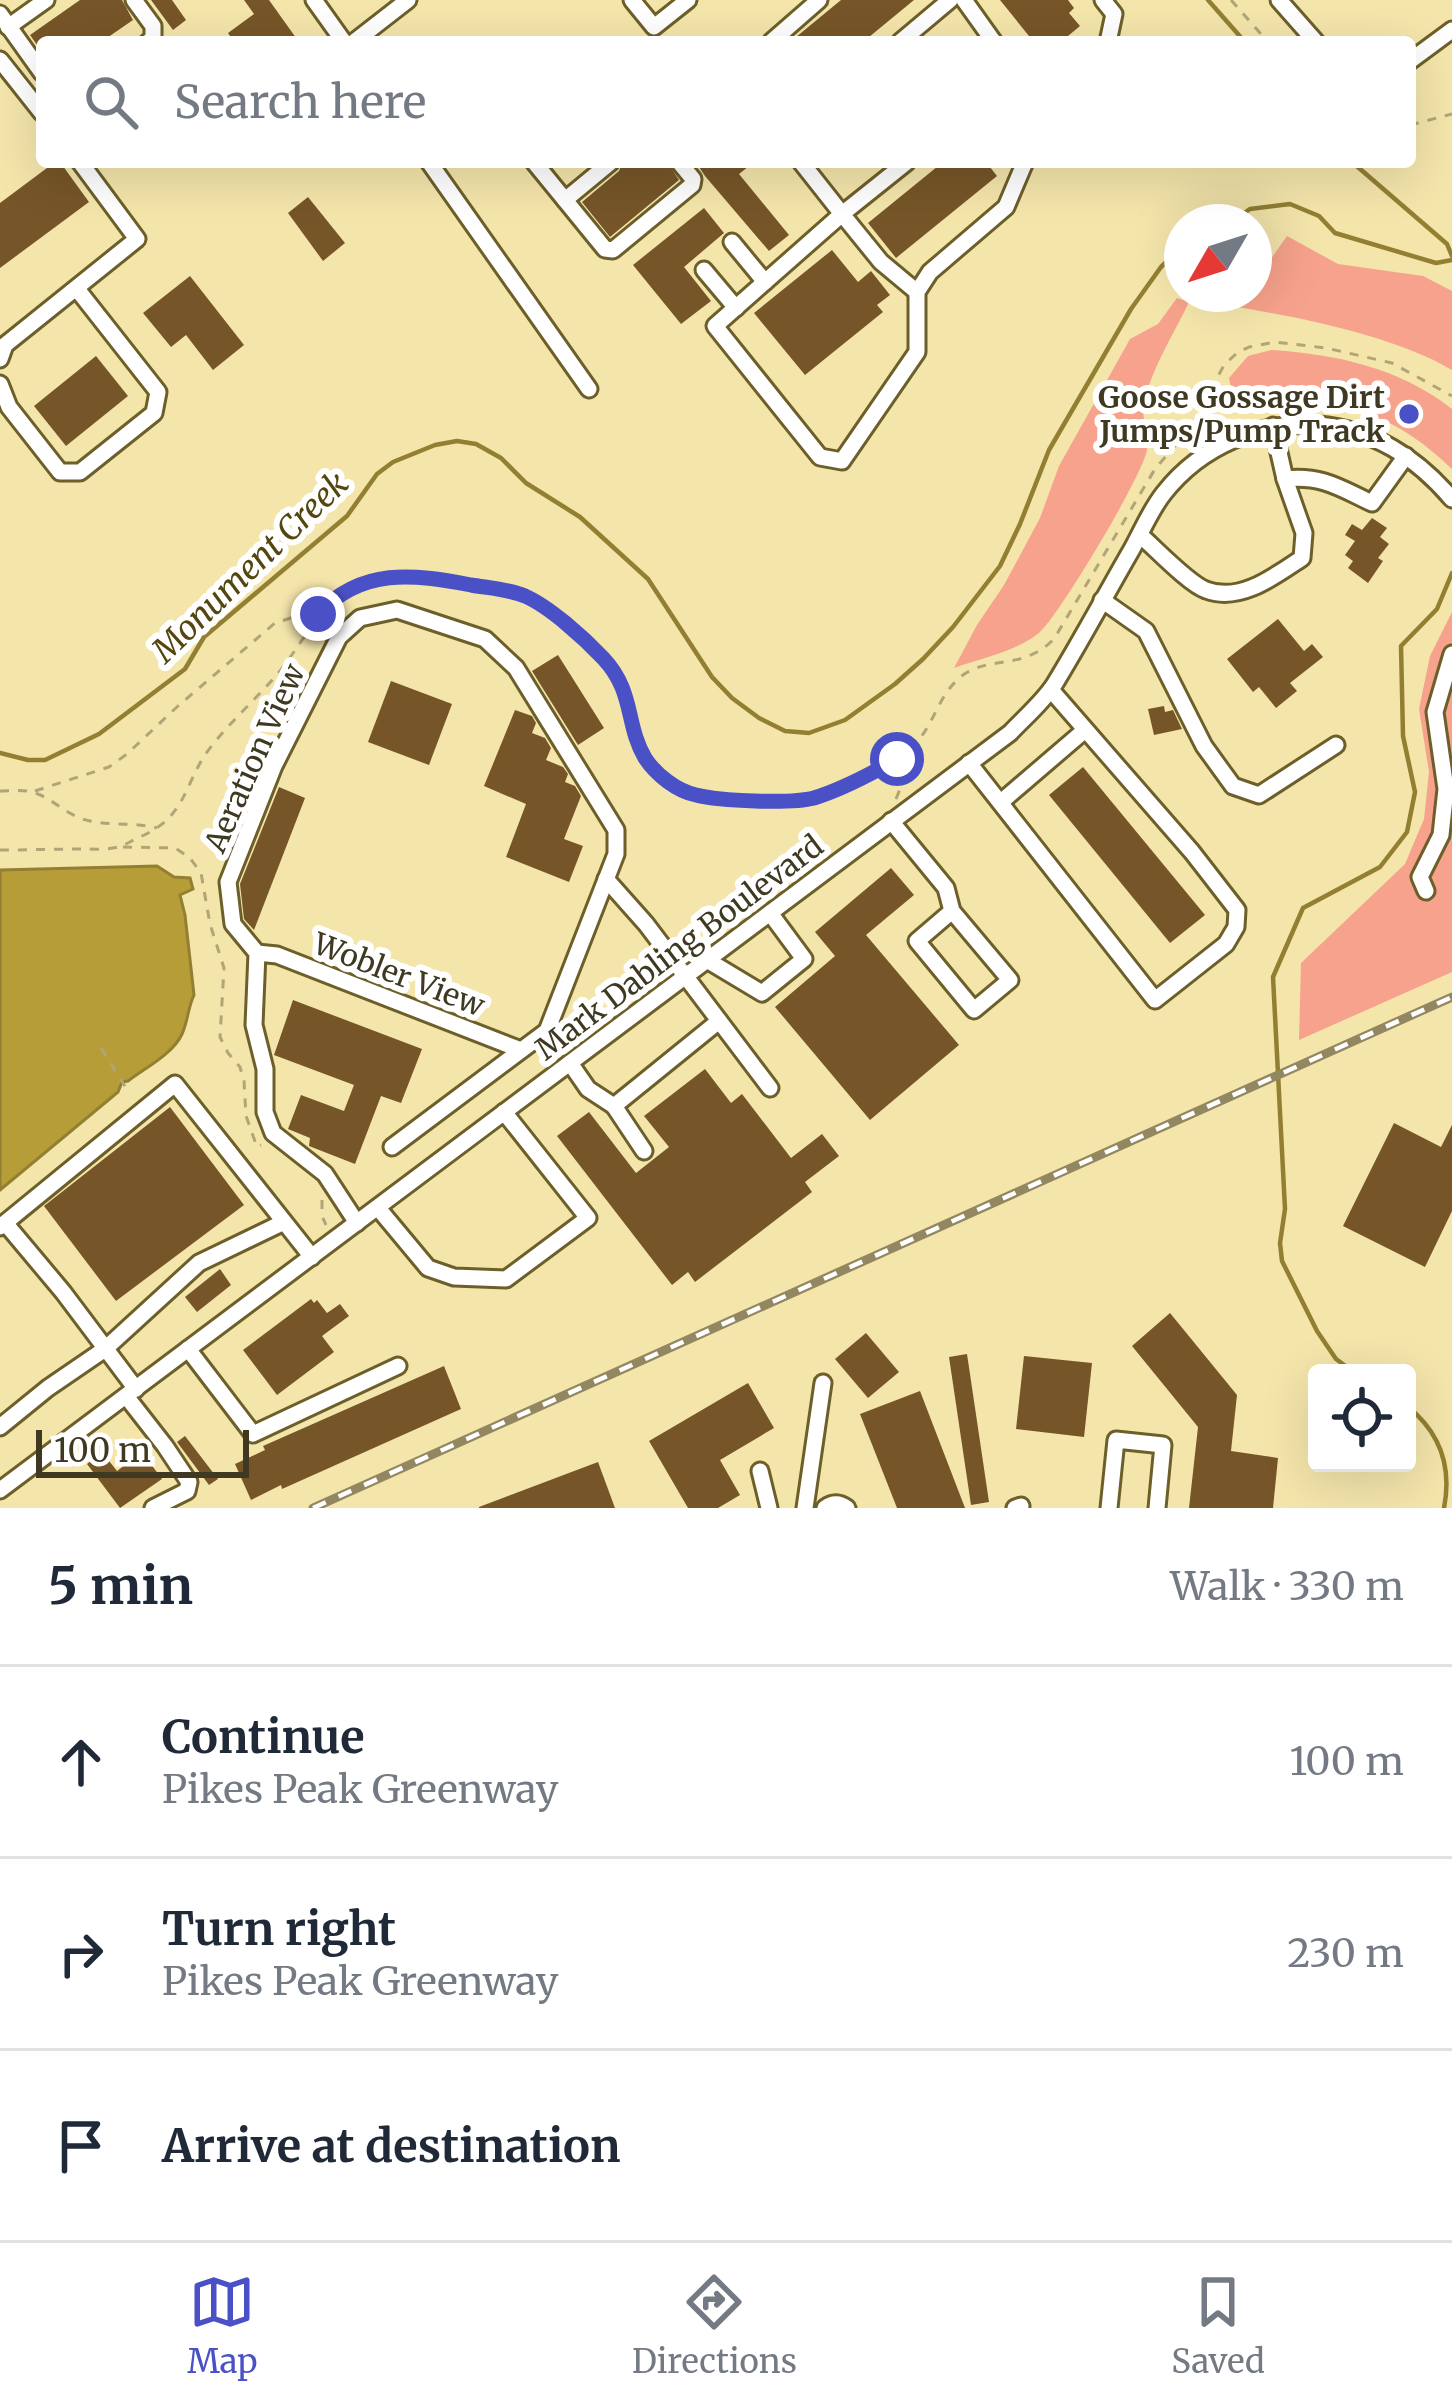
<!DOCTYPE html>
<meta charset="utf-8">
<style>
:root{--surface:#fff;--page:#f2f2f3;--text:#1f2937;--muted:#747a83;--line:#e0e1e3;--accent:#4a51c7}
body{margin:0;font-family:Merriweather,serif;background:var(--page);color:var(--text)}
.controls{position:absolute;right:36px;bottom:36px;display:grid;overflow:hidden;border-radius:12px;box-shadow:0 12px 48px #0002}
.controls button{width:108px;height:108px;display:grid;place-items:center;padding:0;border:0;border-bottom:3px solid var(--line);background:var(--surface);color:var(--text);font:60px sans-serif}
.compass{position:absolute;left:1164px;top:204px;width:108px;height:108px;border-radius:50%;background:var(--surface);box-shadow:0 12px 48px #0002;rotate:231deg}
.scale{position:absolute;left:36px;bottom:30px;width:213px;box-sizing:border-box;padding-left:12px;border:6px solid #3f3922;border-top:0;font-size:33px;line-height:42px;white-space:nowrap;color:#3f3922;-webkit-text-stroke:9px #fff;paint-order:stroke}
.stop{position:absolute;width:36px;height:36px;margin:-27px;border:9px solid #4a51c7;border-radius:50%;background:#fff}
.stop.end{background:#4a51c7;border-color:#fff;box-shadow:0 3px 12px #0008}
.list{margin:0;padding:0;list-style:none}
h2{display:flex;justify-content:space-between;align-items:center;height:156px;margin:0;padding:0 48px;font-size:51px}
h2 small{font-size:39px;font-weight:400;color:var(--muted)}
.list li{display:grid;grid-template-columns:78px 1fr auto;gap:36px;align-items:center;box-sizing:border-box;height:192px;padding:0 48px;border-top:3px solid var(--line)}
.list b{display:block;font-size:45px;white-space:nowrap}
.list p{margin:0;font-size:39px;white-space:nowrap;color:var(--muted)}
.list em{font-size:39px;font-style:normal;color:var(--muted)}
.icon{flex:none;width:66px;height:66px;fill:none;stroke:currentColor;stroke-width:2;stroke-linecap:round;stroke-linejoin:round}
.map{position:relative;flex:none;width:1452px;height:1508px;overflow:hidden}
.search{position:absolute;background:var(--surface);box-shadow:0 12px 48px #0002;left:36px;right:36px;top:36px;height:132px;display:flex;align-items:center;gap:30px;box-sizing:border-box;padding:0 42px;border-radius:12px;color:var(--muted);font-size:45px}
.sheet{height:732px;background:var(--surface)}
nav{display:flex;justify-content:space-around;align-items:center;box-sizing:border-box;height:168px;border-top:3px solid var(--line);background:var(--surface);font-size:33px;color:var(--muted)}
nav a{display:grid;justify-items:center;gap:6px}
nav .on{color:var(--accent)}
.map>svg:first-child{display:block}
.green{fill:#f7a28c}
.water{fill:#b69d38;stroke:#927f31;stroke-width:3}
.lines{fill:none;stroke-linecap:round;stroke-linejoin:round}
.stream{stroke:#927f31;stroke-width:4.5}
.building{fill:#765628}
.minor-casing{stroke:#6d5f29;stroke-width:21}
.path{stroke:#b1a578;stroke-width:3;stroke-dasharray:9 9;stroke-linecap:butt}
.minor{stroke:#fff;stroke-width:15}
.rail-casing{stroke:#928761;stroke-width:9}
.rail{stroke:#fff;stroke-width:4.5;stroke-dasharray:14;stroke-linecap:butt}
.route{stroke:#4a51c7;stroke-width:15}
.poi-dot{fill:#4a51c7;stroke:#fff;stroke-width:4.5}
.labels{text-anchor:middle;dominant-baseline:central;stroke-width:12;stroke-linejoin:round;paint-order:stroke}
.poi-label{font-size:30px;font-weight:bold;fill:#3f3922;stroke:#fff;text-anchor:end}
.street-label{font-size:30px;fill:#3f3922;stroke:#fff}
.water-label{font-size:33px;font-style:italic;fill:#53460f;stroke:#fff}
</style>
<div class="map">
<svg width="1452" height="1508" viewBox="0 0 1452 1508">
<rect width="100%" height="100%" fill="#f4e5ab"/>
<g class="green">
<path d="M1287 236 1338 264 1423 276 1452 291V370C1397 337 1300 317 1236 307L1246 294H1254V283Z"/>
<path d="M1177 298 1189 302C1174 334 1151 369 1144 404 1141 419 1149 435 1147 450 1143 475 1059 616 1039 633 1015 652 982 658 954 668L977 625 1004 585 1040 518 1059 466 1130 339 1158 324Z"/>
<path d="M1271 350C1336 354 1400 368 1452 409V469C1383 403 1335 401 1243 405L1232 393 1229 378 1248 356Z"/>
<polygon points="1452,612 1452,972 1299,1040 1301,963 1405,864 1424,819 1429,772 1419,709 1430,656"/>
</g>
<path class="water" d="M157 866 174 877 190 878 193 889 180 895 185 915 194 995C188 1007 188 1021 182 1034 173 1054 145 1068 128 1081L122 1082 118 1092 0 1190V870Z"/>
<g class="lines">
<g class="stream">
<polyline points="1208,0 1245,42"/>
<polyline points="1352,162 1447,244 1452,256"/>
<polyline points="1231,222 1250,209 1290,204 1319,216 1335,233 1436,263 1452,260"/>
<polyline points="0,753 28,760 45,760 99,734 185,669 204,637 347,516 377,474 393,462 435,445 457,441 476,444 501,458 526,483 580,517 648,579 712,677 732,698 759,718 785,731 809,733 845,720 895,684 923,659 953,627 1000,566 1020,524 1049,450 1131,309 1161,267 1182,247"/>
<polyline points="1355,1373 1336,1359 1317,1331 1282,1261 1280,1243 1285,1209 1273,977 1303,908 1380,867 1407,832 1415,792 1403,736 1401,646 1437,609 1452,573"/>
<path d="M1407 1406C1441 1433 1452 1467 1444 1508"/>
</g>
</g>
<g class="building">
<polygon points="80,0 122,0 133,20 101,42 42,42 42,52 30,35"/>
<polygon points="151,0 172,0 186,20 173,30"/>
<polygon points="244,0 269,0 299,42 234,42 228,33 254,14"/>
<polygon points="841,0 914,0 863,42 790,42"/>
<polygon points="1000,0 1068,0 1074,8 1069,13 1080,26 1068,36 1073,42 1043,42 1039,37 1033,41"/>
<polygon points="55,162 60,162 89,202 0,268 0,203"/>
<polygon points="623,162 667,162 679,180 610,237 582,202 619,171"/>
<polygon points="705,162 754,162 739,174 789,235 769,251 705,176 699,167"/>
<polygon points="943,162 986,162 997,176 896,258 868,223"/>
<polygon points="308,197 345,243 323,261 288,213"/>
<polygon points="704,208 724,233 684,267 711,301 681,324 633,265"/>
<polygon points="832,250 858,282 871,271 890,295 877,305 883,312 805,375 754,313"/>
<polygon points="190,276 244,345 213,370 186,335 171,347 143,313"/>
<polygon points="96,356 128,396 66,446 34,406"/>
<polygon points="1372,518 1387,528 1380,537 1389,544 1378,558 1383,561 1368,583 1348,568 1353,561 1345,555 1355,541 1345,535 1352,524 1362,530"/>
<polygon points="1278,619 1304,651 1312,644 1323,657 1290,683 1297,691 1276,708 1259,687 1253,692 1227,659"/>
<polygon points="558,655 604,728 578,745 532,671"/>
<polygon points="391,681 452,704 429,765 368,742"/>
<polygon points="1164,706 1165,712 1173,710 1182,729 1154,735 1148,709"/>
<polygon points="515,710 532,716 536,723 532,733 545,738 551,748 546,760 563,767 568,774 565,782 575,786 581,796 564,839 583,846 569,882 506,857 526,804 484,786"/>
<polygon points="1083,767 1205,915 1170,943 1049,795"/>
<polygon points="279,787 305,798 254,930 244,919 240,884"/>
<polygon points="891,868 914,895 866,935 959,1045 870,1120 775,1007 835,956 815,932"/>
<polygon points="293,1000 422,1049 401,1103 381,1096 355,1164 309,1146 310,1138 288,1129 301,1095 344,1111 354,1085 274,1055"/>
<polygon points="705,1069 731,1103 742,1094 791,1158 822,1134 839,1156 805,1182 812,1192 695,1282 688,1272 672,1285 557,1136 589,1112 636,1173 669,1147 644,1116"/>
<polygon points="170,1107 244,1205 116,1301 44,1206"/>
<polygon points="1394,1123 1441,1147 1452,1125 1452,1211 1425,1267 1343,1226"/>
<polygon points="220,1269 231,1285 197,1312 185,1297"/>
<polygon points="311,1299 314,1303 317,1300 327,1313 340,1304 349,1316 322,1336 334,1352 277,1395 243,1350"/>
<polygon points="1170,1313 1237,1395 1231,1451 1278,1458 1273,1508 1189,1508 1198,1427 1132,1346"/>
<polygon points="866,1333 899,1372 868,1398 835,1359"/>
<polygon points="967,1354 989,1502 971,1505 949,1357"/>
<polygon points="1024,1356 1092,1363 1084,1437 1016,1429"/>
<polygon points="444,1366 461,1409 282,1489 281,1485 251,1500 235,1464 265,1450 263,1446"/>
<polygon points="748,1383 774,1428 720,1460 740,1495 718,1508 688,1508 649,1441"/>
<polygon points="920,1391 965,1508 897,1508 860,1414"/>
<polygon points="185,1436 218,1479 209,1485 177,1442"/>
<polygon points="102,1452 117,1471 142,1452 162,1479 120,1508 87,1464"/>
<polygon points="598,1462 615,1508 479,1508 479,1507"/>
</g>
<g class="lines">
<g class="minor-casing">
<g id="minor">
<polyline points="134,0 153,26 153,39 148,42"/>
<polyline points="314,0 344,42"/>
<polyline points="632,0 654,27 688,0"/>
<polyline points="964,0 994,42"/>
<polyline points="1103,0 1114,14 1108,42"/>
<polyline points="1279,0 1316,42"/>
<polyline points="0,14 42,73"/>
<polyline points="8,27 46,0"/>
<polyline points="354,42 408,0"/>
<polyline points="771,42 819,0"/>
<polyline points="900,42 950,0"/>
<polyline points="0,60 42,113"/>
<polyline points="1410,61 1452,30"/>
<polyline points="429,162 589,389"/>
<polyline points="534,162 605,249 613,250 692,185 693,179 679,162"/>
<polyline points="801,162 842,214 715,326 820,457 842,461 917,352 917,292 930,272 1006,207 1025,162"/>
<polyline points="907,162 842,214 881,262 917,292"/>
<polyline points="565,200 611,162"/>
<polyline points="732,242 765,282"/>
<polyline points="704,270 736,308"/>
<polyline points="0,359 5,345 137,239 80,162"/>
<polyline points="0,384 9,407 60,472 80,472 154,413 158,392 77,289"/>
<path d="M1273 426 1285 479C1322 475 1340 488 1372 503L1406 456"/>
<path d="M1140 535C1155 548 1189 584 1206 590 1240 603 1275 576 1302 558L1304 533 1285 479"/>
<polyline points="1102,600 1146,631 1204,746 1233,786 1259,795 1336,745"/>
<polyline points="969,763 1155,1000 1226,944 1236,927 1237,910 1192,852 1051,690"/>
<polyline points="1001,802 1085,730"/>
<polyline points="891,821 946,888 952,911 1010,980 974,1010 917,941 952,911"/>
<polyline points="606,879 646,924 770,1088"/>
<polyline points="1426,891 1420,877 1441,835 1446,789 1435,712 1452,654"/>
<polyline points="257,953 277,955 521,1050"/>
<polyline points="707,960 762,993 804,959 770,913"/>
<polyline points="570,1063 588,1089 614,1106"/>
<polyline points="644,1151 614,1106 719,1021"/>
<polyline points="378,1208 428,1268 454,1277 506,1279 588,1218 504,1112"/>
<polyline points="357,1223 325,1174 273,1133 265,1112 265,1069 254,1025 257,953 233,924 228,882 274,766 339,637 360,618 397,610 485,639 516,668 616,830 616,854 547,1031 392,1147"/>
<polyline points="6,1224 63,1292 136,1389"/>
<polyline points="0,1227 175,1084 312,1257"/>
<polyline points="188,1349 253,1434 398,1366"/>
<polyline points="126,1396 165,1446 189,1482 187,1491 153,1508"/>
<polyline points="0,1427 48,1388 105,1349 199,1263 284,1222"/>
<polyline points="760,1471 769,1508"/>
<path d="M0 1490 1010 733C1024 718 1042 703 1054 685 1081 641 1106 594 1132 549 1142 531 1151 509 1164 493 1201 446 1260 421 1319 425 1374 430 1416 457 1452 499"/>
<polyline points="805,1508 823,1383"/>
<path d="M825 1508C833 1502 840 1503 847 1508"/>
<polyline points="1015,1508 1021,1506"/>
<polyline points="1109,1508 1116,1440 1163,1445 1157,1508"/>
</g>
</g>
<g class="path">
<polyline points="1231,0 1268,42"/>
<polyline points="1410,125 1452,114"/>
<path d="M0 791C12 791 28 789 38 794 57 802 69 817 90 821 112 826 135 822 157 828"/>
<polyline points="35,791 109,767 127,754 178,706 275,623 300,615 316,614"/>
<polyline points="896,799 917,747"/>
<polyline points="123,847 175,848 190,858 201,873 210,924 224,968 220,1037 228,1053 240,1067 244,1081 246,1116 257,1147 261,1145"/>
<path d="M0 850C27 850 55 849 82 849 93 849 107 850 118 847 126 845 134 839 142 836 186 816 183 787 207 752 227 725 252 703 274 678 311 636 326 579 393 576 425 575 498 584 527 598 557 612 605 653 621 682 636 709 631 742 652 766 661 778 675 787 688 793 707 800 785 804 806 800 837 793 870 776 897 759 936 735 932 699 963 675 991 655 1022 671 1054 639L1155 469 1192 426 1224 365 1237 353 1249 347 1275 342 1326 348 1392 363 1452 396"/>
<polyline points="101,1048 128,1091"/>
<polyline points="322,1200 322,1216 326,1225"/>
</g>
<use href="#minor" class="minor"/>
<g class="rail-casing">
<polyline id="rail" points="313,1508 1452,997"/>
</g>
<use href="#rail" class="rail"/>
</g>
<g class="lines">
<path class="route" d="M318 614C362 567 413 574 471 585 489 588 508 589 525 596 550 607 584 638 603 658 635 692 625 724 645 758 656 775 677 791 696 795 720 801 791 804 814 798 843 789 871 774 897 759"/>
</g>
<circle class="poi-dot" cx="1409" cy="414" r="12"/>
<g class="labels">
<g class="poi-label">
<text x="1385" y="397">Goose Gossage Dirt<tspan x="1385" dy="34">Jumps/Pump Track</tspan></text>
</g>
<g class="street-label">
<text transform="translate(254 758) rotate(-66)">Aeration View</text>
<text transform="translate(679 947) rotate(-37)">Mark Dabling Boulevard</text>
<text transform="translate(399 974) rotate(21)">Wobler View</text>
</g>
<g class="water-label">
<text transform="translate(250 567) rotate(-44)">Monument Creek</text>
</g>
</g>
</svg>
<div class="controls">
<button><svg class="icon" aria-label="locate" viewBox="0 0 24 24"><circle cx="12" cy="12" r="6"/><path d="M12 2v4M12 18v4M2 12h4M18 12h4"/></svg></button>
</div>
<svg class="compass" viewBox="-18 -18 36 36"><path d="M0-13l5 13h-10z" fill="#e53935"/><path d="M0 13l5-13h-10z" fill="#747a83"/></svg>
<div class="scale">100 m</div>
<div class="stop" style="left:897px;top:759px"></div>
<div class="stop end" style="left:318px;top:614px"></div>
<div class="search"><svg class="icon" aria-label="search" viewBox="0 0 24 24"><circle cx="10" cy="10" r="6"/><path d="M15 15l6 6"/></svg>Search here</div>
</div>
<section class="sheet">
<h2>5 min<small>Walk · 330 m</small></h2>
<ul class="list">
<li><svg class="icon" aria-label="ahead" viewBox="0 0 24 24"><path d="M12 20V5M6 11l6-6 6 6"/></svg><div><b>Continue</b><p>Pikes Peak Greenway</p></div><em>100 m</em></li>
<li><svg class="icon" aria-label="right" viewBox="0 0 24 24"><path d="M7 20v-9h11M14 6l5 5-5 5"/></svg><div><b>Turn right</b><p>Pikes Peak Greenway</p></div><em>230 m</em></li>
<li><svg class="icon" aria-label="arrive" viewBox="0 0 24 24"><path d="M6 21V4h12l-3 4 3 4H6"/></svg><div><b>Arrive at destination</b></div></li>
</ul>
</section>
<nav>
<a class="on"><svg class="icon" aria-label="map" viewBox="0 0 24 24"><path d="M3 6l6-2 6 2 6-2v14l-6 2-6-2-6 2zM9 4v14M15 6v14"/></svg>Map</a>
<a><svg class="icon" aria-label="directions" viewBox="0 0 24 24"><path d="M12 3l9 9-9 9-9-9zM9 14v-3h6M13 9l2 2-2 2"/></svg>Directions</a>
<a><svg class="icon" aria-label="saved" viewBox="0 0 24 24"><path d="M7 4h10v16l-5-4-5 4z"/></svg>Saved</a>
</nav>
